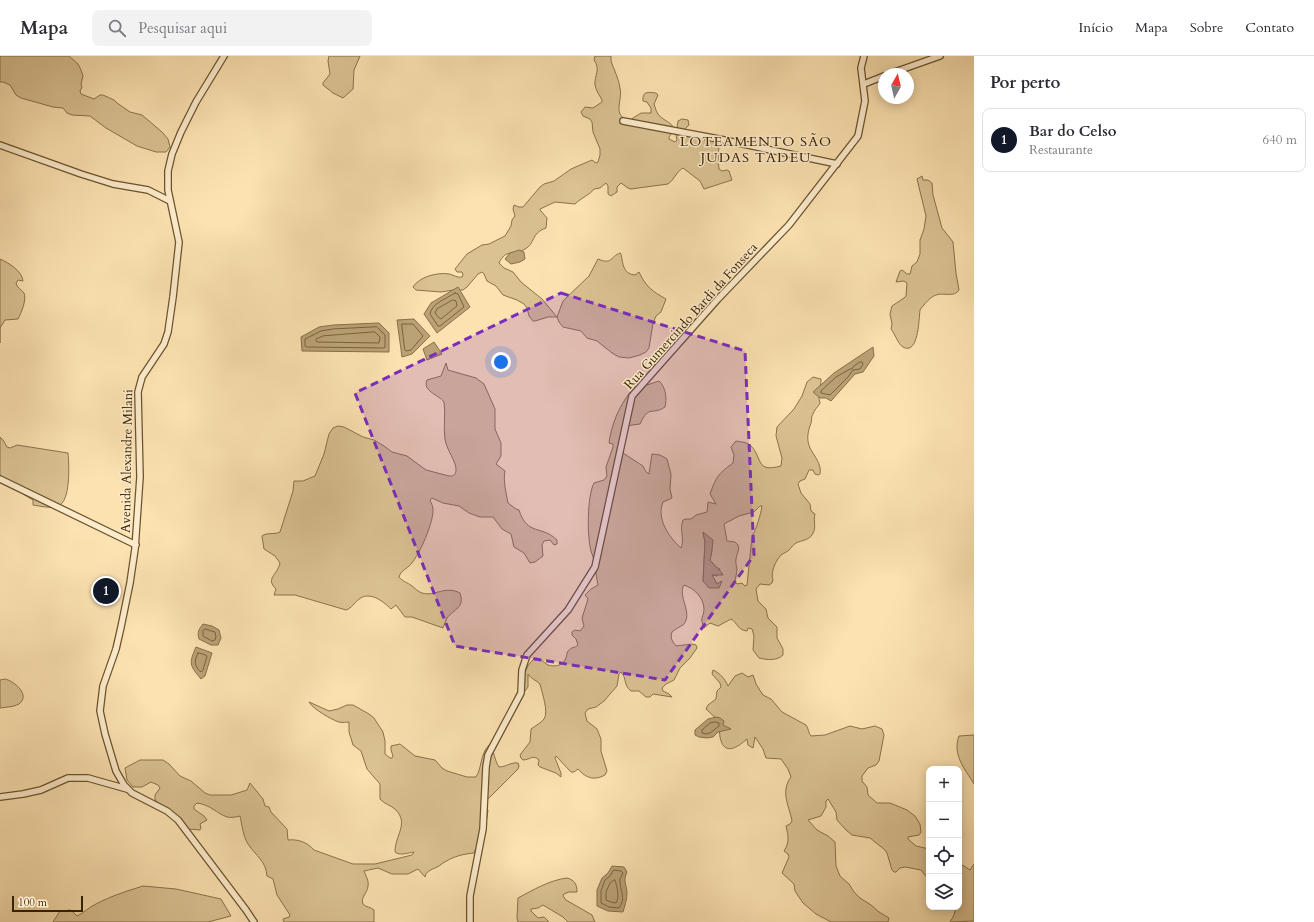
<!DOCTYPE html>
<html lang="pt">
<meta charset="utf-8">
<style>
:root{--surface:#fff;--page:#f2f2f3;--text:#2b2b33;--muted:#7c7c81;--line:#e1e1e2;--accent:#111827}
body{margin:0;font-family:Cardo,serif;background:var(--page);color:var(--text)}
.controls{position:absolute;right:12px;bottom:12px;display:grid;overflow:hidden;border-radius:8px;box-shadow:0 2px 10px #0003}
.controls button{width:36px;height:36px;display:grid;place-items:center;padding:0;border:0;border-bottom:1px solid var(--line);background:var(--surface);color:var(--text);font:20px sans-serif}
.compass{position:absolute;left:878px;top:12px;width:36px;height:36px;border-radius:50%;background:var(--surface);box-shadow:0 2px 10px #0003;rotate:8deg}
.scale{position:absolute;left:12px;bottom:10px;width:71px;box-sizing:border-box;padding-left:4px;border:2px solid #3a2302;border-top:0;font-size:11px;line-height:14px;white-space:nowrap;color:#3a2302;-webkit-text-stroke:3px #fdeccc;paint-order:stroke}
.you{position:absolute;left:501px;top:306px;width:14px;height:14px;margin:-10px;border:3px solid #fff;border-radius:50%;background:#1a73e8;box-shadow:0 0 0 6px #1a73e833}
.badge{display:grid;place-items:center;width:26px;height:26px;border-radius:50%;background:var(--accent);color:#fff;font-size:13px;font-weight:700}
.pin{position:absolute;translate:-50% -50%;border:2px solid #fff;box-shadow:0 1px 4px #0006}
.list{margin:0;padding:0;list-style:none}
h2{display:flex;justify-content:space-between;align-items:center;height:52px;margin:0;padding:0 16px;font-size:17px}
h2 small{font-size:13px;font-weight:400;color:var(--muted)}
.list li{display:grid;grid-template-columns:26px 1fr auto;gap:12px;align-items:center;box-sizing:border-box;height:64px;margin:0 8px 8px;padding:0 8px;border:1px solid var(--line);border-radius:8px}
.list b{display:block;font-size:15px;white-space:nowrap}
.list p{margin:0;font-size:13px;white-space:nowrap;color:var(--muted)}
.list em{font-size:13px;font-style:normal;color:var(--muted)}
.icon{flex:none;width:22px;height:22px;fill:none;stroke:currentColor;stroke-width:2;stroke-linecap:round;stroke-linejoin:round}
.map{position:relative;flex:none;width:974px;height:866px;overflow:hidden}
header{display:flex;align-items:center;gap:24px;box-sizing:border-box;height:56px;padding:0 20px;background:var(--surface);border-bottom:1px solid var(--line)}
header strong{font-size:19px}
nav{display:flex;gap:22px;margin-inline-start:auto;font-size:14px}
.search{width:280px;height:36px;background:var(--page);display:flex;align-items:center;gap:10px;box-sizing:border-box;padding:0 14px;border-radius:8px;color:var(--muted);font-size:15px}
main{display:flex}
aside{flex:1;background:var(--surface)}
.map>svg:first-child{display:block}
.green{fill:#dbc293;stroke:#8a724a;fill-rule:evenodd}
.water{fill:#baa176;stroke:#876f48}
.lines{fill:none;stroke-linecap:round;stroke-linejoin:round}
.shore{stroke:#7a623c;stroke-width:1}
.minor-casing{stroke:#6a532e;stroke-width:8}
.minor{stroke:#fdeccc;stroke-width:5.5}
.marked{fill:#7b2cbf;fill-opacity:0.2;stroke:#7b2cbf;stroke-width:3;stroke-dasharray:8 5;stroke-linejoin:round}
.labels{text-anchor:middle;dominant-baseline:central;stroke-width:3;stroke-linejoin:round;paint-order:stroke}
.street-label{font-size:13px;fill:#3a2302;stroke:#fdeccc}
.neighbourhood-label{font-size:14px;letter-spacing:1px;fill:#3a2302;stroke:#fdeccc}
</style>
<header>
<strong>Mapa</strong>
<div class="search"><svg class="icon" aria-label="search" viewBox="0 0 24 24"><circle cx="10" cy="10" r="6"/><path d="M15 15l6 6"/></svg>Pesquisar aqui</div>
<nav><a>Início</a><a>Mapa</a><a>Sobre</a><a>Contato</a></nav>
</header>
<main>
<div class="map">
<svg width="974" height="866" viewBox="0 0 974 866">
<rect width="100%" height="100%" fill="#fce2b1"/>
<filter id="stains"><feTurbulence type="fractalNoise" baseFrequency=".005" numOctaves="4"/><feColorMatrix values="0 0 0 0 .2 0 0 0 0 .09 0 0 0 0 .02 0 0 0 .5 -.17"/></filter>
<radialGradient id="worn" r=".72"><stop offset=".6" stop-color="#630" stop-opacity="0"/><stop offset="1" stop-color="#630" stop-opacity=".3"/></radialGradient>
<g class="green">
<polygon points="0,0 69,0 78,8 81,14 83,20 81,28 82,31 80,35 81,38 94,43 100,39 103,39 114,44 117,47 130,56 142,59 162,76 168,83 170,91 166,96 156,96 137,90 106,72 90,60 72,59 67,57 63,52 53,51 21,42 16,39 10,29 3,26 0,26"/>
<polygon points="329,0 360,0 354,14 353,33 343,42 333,37 323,29 323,27 330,18 328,5"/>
<path d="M595 0H611V5C614 14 619 23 620 32 623 44 611 61 630 64L641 57H651V52L647 46 643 45C642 35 648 36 656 37L658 39 654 48C655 51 656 55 658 58 661 63 672 67 673 71 674 75 671 78 669 81V83L675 86 677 84 676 79 678 65 682 63 688 64 689 69 683 75 714 84 718 87 719 90 718 102 719 113 722 115 727 114 729 115 732 124 704 133 700 125 683 112C675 117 675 123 668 128L631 133 628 132 621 127 617 131V136L611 140 608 138V130L606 127 600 132 594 133C591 138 581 142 575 148L555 146 540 153V154L547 162 546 172C531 177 535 188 525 193 514 200 506 192 499 207L504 212 513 216 521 226 542 243 557 261 563 245 589 220 598 203C612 209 610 201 620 197L621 198C623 208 623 218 635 219L639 216C646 231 652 235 666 243L661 256 656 260 653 267 649 292 646 296 640 299 629 302 619 301 612 297 597 285 587 282 581 275 563 271 559 266 557 261H548L535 265H533L529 260 527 252 524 248 517 244 503 239 496 230 487 225 484 218 482 216 478 218 467 231 463 234H454L441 236 416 234 413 231C419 221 437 216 449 218 454 219 457 222 462 221L463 219 462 216H457L455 213 467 198 482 189 489 188 505 180 511 170 512 164 515 160 513 153 514 149 519 151H523L540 131 544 128 554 125 571 113 592 104 596 107 598 106 600 99V93L593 76 592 66 590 63 583 60 581 56 585 51 593 52 602 46V44C600 40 596 35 595 29 594 20 601 13 594 4Z"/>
<path d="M922 120 923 124H928L932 127 933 139 942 172 953 186 956 217 959 234C954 242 943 236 936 239 932 240 926 246 924 249 923 250 921 252 920 254 919 260 919 300 903 291 898 288 895 278 891 273L892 268 890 258 892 250 904 242 906 240 907 227 904 225 896 226 900 215 902 214 907 218H910L912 210 917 206 920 198V184L924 173 926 160 917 123Z"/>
<path d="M0 203C9 207 22 215 23 225L18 224 16 227C17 232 21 233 24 237 27 244 21 257 18 263L5 264 0 272V287Z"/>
<path d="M446 307 448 314 476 322 484 328 495 353V373L501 387V400L496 408 505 415C503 425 506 436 508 447L516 453 519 454C527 480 542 469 557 484V488L554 489 550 484 544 485 542 489 543 500 535 506 530 507 524 497 514 491 511 478 502 473 493 461H480L469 457 459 450 443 447 432 442 430 444C431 447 433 450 433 453 434 465 420 498 411 508 407 513 401 514 399 521 403 526 407 526 412 530 415 532 418 536 422 537 435 541 445 529 460 537 465 552 454 553 447 562 446 565 444 569 443 572L412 561H405L396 549 391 553C383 545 369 534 358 544 354 547 352 552 346 554L295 539H274L276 533C265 522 277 520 280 507L275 500 264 493 262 480C267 476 274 479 280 476L293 435 294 425H303L315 420 324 398 329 378 333 372 338 370 344 371 363 381 374 384 384 390 392 396 407 400 426 414 449 420C453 420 455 420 456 415 457 406 446 393 445 383 443 371 446 358 444 346 439 339 422 335 427 324L441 320Z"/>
<path d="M813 321 821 323C821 333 817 336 820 347 818 351 814 354 813 358 811 360 812 364 811 367 808 375 806 383 810 392 814 400 822 408 820 418L818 419 815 418 813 414H809L805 423 800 425 798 428 801 437 810 448 811 455 815 458C813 465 817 472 812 479 807 485 802 484 796 487 793 489 791 492 789 494 787 496 784 497 781 499 776 504 770 517 773 524L772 527 769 529 760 528 756 533 758 545 766 553 768 562 777 571V582L783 593V599C777 605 767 604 759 602L753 594 754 580 752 573 748 572 747 575C737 574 738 567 731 563L718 570 710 567 704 572C699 560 704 562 704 553 704 542 694 532 684 529 677 540 694 558 683 569 680 571 675 573 672 576 670 582 672 585 676 590L692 588 696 589 697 592 690 602 680 612 674 624 666 628 662 632 663 635 669 638 672 641 653 638 650 641H646L639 635H631C623 629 627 622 621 616L619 618 617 630 604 645 596 651 588 653 585 657 587 665 597 673 601 683V695L607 715 605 719C594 725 586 722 578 713L574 716H571L556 700 555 702 561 717V721L556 717 540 711 538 709 539 704C533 698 530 704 523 704L521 702 520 699 530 686 531 673C535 670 541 667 544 663 549 656 542 637 540 628 536 624 531 623 528 618V631L525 635 523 636C523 622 524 611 535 602 541 602 543 606 548 609 554 611 562 610 565 604 567 601 566 598 568 595 571 591 575 592 578 589L576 583 572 579V576L575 574 580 575 584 570 582 562 588 543 585 539 591 533 598 529C596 521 596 513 594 504 593 501 592 498 591 495 587 481 587 440 594 427L604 424 607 420 606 411 613 391V388L609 387C612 364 624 338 643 324L647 329 659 325C666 331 667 343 665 351 652 360 649 348 640 368L625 370 622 392 623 397 643 410 646 416 649 418 652 398 660 399 667 403 671 418 670 433 672 442 663 446C656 463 669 481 681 492 685 483 679 473 683 464L686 463H691L696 459 707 456 708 446 716 448 710 438C716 421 718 418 733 407L734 399 731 391 736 385C741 386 747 386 751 390 763 402 755 417 781 410L782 402 776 380 777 371 794 353 802 340 807 326ZM760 450H762C761 458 756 474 752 480L747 529 745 530 742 527 737 528 735 526C735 522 737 518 737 513 737 510 735 507 736 503 737 496 742 491 735 486L727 485 724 468 739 460 754 456ZM703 477 712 494 710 504 716 511 720 513 717 520 712 519 717 528 721 526 719 532 703 525 705 486Z"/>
<path d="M0 381 3 384 7 391 10 392 17 389 68 397C69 408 71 446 58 450 51 453 40 450 33 449V444L23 438 17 431 0 421Z"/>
<path d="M713 614C720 617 725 623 728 630L735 620 742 617 748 621 753 619 756 628 763 639 771 643 782 656 806 669C809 673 808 677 811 680L825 679 850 670 862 673 875 670 882 673 884 679 879 705 876 709 868 712 862 720V725L867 731 868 739 877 747H890L907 754 915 760 920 768 921 776 919 779 908 781V783L916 790 929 793V824L921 814 905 811 900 812 896 816H894L892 814 887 797 885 794 870 782 852 779 846 774 837 764 836 756 828 743 826 745V751L821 760 808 764 817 774 828 780 835 786 836 810 840 820 849 828 854 836 860 842 871 849 879 856 889 862 888 866H831L816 858 803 847 795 835 794 828 782 817 789 801 788 798 784 795C790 786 788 779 786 770L790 768 792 765C789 749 780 736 791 721L788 713 781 703 766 702 763 693 755 681 753 692 748 689 747 683C738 691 724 701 720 681 719 676 720 670 719 665L706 653 708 649 716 643 717 635 721 631 720 627 712 618Z"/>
<path d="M5 623C14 625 31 639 19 648 14 651 6 651 0 652V624Z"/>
<path d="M309 646 329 655 338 653 347 649H353L369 658 374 662 383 676 385 685V698L390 702H392L393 700 391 694V690L400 688 415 700 435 704 442 712 447 715 467 721H476C482 712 480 698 489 689 495 695 494 704 499 711 506 711 511 706 518 707L519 710 518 713 485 746V752L488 754C486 771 482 781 474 797 464 798 454 800 445 806 442 807 440 810 437 811 431 814 426 815 425 821L418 813 408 818H392L378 812 364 815C366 820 369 825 368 830 368 836 360 842 363 848 365 851 371 851 374 854V866H284L283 863 289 861 290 859 277 839 273 823 267 820C266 805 256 800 248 788 243 780 242 769 240 760 236 761 232 762 227 761 216 757 211 749 197 747L194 750V753L204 760 207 764 200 768 201 772 200 774 188 773 155 744V739L160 732 158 729 151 726 142 731H133L127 724 125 712 140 704H163L169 708 180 720 191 725 205 737 210 739H231L244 735 247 734 250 727 263 743 265 750 269 751 271 756 287 773 288 784C298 783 307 786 314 794L353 808H375L412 799 414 796C408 797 399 800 395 796 395 779 409 768 396 754 391 749 384 748 380 743V728L367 713 361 695 353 689 349 676V666C346 666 343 667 339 666 332 664 313 653 309 646Z"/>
<path d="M974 679V728C965 713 952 699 959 680Z"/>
<polygon points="959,807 970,814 974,808 974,865 950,866 954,859 956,851 959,851"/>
<path d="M567 822C575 824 577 829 577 836H569L564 838 563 840 566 844 592 859 595 866H568L563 861 543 849 538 852 531 853V855L538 862 544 861 549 866H518L517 862 518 842C533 834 550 824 567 822Z"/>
<path d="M143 830 176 833 221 843 231 860 208 866H53L60 855 71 854 77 860C84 857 89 851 96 848 111 840 127 835 143 830Z"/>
</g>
<g class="water">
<polygon points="519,194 524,196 525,203 520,206 511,208 505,203 510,197"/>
<polygon points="458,231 470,251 437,277 424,258 431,247"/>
<polygon points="414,263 430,280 412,298 402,301 397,264"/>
<polygon points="379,267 389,277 389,296 302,295 301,281 319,271 333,269"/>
<polygon points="434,286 442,298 427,304 423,293"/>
<polygon points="873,291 874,300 863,316 855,318 831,345 826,342 820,342 813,336 834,317"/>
<path d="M703 476 713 484 712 494 710 504C714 510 720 513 723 519H712L717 528 722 525 719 532H709L703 525 705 486Z"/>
<path d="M203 568 212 570 219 574 221 582 218 589H211L199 583C197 576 199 573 203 568Z"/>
<path d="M196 591 212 597 205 620 201 623C189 609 189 607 196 591Z"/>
<polygon points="716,661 720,662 724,665 723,669 731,673 718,676 713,681 707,682 699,681 695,679 695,674 708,663"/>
<path d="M612 810 624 811 627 816C623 825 626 827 627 836 627 844 625 849 623 856L608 855 597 850V834L602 822 608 817Z"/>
</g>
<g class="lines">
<g class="shore">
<path d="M455 237 458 238 464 251 440 270H438L430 258C432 247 446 243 455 237Z"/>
<polygon points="453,244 456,245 457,250 441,263 439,262 435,257 437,253"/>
<polygon points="402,268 413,268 423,280 411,294 406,295 405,294"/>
<polygon points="377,271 385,279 385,291 384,292 307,291 305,290 305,283 321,275 333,273"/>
<polygon points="375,276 380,281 379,287 317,286 316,285 316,283 323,280"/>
<polygon points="860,306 862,306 863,308 860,313 853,314 848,321 830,339 821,337 821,335 836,321 850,313 852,313 853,311"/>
<polygon points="205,573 215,576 216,581 215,584 212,585 203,580 203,575"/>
<path d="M198 597 203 598 207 600 203 614 201 616C194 611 194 604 198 597Z"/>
<path d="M716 666 719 667V670C713 674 710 680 702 677V674L710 667Z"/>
<path d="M614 814 621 815 623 817C622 819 621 821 620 823 619 833 627 843 619 852L609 851 601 847V835L605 824 610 820Z"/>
<path d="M615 824C617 831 620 841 616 847L611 846 606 844V836L610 827Z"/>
</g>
<g class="minor-casing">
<g id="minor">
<polyline points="224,0 196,46 181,76 172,98 168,115 168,134 179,186 173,241 168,276 164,288 142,321 138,336 140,421 135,493 130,527 121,571 116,593 103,630 100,655 105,678 116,715 124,729 132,737 167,755 178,764 246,854 254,866"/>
<polyline points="889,18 940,0"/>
<polyline points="864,28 884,20"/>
<polyline points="623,65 724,84 837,108"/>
<polyline points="0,89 81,118 113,128 148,134 170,145"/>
<polyline points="0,423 136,489"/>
<polyline points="0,741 23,738 41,734 68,722 88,722 127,733"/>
<polyline points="470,866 470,840 483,773 486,711 488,699 521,637 522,614 527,599 568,554 595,511 632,340 718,243 789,169 858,80 865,45 861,12 864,0"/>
</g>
</g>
<use href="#minor" class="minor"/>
</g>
<path class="marked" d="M561 237 745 295 754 499 665 624 455 590 355 337Z"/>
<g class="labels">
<g class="street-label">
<text transform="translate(691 260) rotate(-48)">Rua Gumercindo Bardi da Fonseca</text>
<text transform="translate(127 405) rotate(-89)">Avenida Alexandre Milani</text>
</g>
<g class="neighbourhood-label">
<text x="756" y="85">LOTEAMENTO SÃO<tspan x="756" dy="16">JUDAS TADEU</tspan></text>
</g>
</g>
<rect width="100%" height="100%" filter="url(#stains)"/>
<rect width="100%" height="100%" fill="url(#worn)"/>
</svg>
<div class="controls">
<button>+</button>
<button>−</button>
<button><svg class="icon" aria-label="locate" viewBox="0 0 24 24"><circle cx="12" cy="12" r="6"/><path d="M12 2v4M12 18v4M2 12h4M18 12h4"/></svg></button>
<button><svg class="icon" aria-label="layers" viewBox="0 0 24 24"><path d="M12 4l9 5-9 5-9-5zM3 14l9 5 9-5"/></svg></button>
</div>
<svg class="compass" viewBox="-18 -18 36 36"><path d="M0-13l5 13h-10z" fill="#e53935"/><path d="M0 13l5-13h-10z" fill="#7c7c81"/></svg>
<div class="scale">100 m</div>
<div class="you"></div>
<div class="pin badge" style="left:106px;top:535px">1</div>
</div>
<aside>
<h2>Por perto<small></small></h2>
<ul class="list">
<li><span class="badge">1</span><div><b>Bar do Celso</b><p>Restaurante</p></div><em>640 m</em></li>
</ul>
</aside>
</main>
